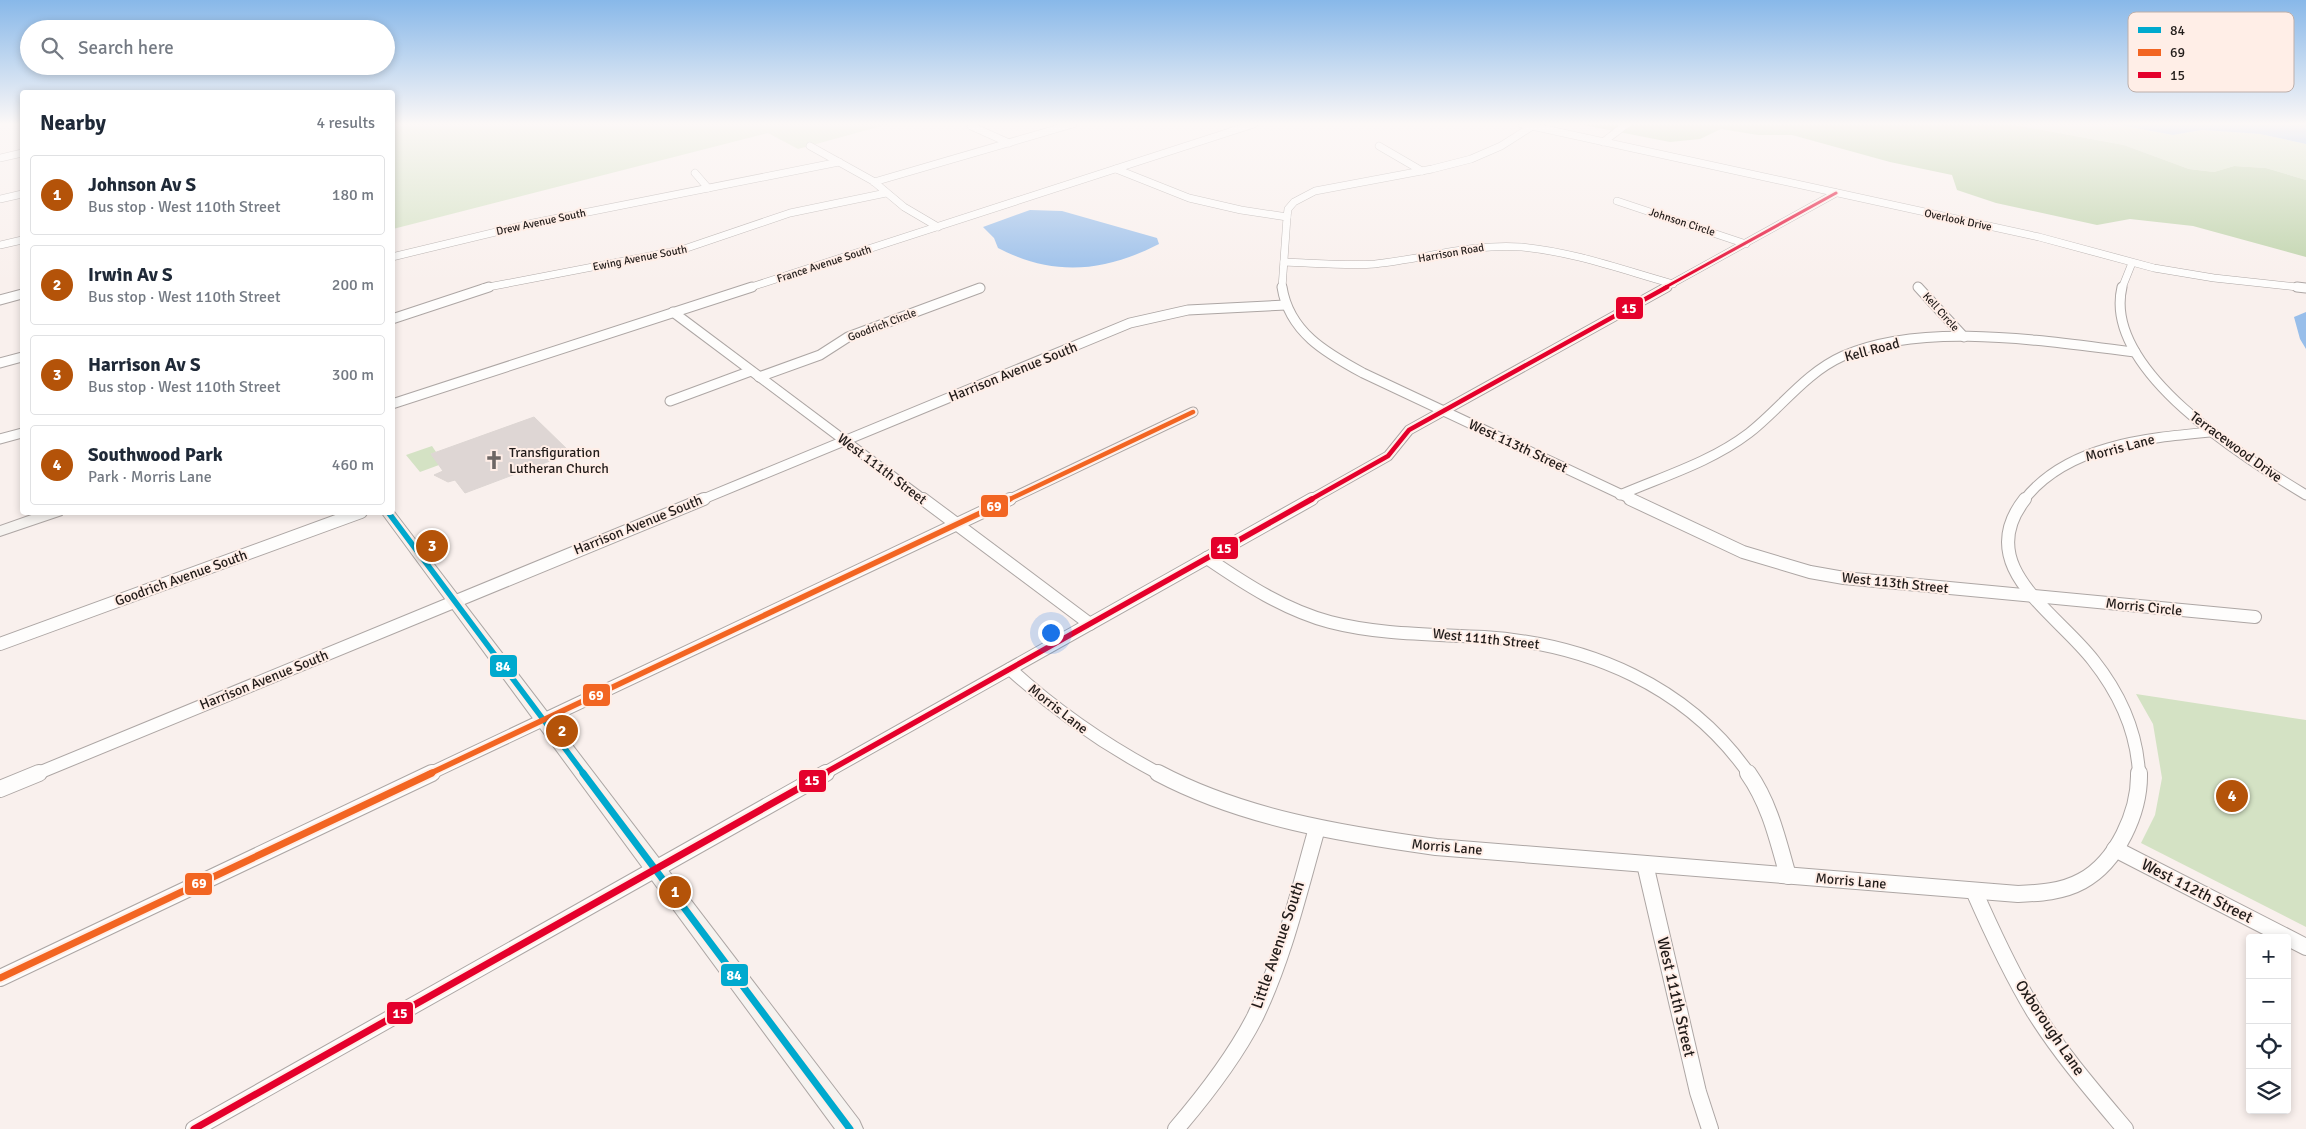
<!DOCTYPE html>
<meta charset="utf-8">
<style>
:root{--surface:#fff;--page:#f6f6f7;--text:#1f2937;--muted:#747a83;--line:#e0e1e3;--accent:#b45309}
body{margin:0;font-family:Signika,sans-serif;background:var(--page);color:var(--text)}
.controls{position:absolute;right:15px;bottom:15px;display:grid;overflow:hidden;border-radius:5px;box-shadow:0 2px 8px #0003}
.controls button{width:45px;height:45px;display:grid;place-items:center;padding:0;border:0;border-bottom:1px solid var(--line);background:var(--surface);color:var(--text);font:25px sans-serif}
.you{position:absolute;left:1050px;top:632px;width:18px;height:18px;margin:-12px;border:4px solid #fff;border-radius:50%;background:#1a73e8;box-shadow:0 0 0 8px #1a73e833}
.badge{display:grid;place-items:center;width:32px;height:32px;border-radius:50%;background:var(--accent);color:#fff;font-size:16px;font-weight:700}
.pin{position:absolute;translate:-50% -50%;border:2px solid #fff;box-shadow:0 1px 5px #0006}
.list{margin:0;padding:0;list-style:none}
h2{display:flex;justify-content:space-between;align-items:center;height:65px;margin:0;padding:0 20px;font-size:21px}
h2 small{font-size:16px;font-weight:400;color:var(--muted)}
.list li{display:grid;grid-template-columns:32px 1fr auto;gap:15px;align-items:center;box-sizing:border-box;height:80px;margin:0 10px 10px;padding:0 10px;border:1px solid var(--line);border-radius:5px}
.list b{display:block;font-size:19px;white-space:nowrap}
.list p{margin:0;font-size:16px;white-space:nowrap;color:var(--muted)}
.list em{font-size:16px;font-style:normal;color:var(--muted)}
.icon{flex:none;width:28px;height:28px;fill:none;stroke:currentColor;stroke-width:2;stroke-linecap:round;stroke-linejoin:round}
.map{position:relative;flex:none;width:2306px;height:1129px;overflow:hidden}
.search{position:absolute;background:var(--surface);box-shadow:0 2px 8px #0003;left:20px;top:20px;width:375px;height:55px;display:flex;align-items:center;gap:12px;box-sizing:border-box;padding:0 18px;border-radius:28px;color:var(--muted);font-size:19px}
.panel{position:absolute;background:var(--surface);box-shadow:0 2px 8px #0003;left:20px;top:90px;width:375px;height:425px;border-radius:5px}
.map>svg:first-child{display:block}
.green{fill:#d4e2c4}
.forest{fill:#bed3aa}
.water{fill:#98beea}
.building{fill:#ded6d4;stroke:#ddd6d3}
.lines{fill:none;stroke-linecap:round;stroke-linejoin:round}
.street-far3-casing{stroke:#ada6a4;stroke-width:8}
.street-far2-casing{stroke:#ada6a4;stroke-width:11}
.street-far1-casing{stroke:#ada6a4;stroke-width:14}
.street-casing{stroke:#ada6a4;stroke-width:18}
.secondary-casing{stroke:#ada6a4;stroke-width:2}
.street-far3{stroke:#fefdfc;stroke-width:7}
.street-far2{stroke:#fefdfc;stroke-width:9}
.street-far1{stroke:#fefdfc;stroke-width:12}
.street{stroke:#fefdfc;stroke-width:16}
.secondary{fill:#f6f3f0;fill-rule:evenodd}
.bus-1-far1-casing{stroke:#ffeee7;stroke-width:9}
.bus-1-casing{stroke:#ffeee7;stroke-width:11}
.bus-2-far2-casing{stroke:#ffeee7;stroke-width:8}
.bus-2-far1-casing{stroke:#ffeee7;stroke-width:9}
.bus-2-casing{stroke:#ffeee7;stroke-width:11}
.bus-3-far3-casing{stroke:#ffeee7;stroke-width:5.5}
.bus-3-far2-casing{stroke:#ffeee7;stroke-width:8}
.bus-3-far1-casing{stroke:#ffeee7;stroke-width:9}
.bus-3-casing{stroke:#ffeee7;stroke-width:11}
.bus-1-far1{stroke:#00a9ce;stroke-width:5.5}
.bus-1{stroke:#00a9ce;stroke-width:7}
.bus-2-far2{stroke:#f26522;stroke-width:4.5}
.bus-2-far1{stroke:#f26522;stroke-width:5.5}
.bus-2{stroke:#f26522;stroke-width:7}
.bus-3-far3{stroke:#e4002b;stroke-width:3}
.bus-3-far2{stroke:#e4002b;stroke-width:4.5}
.bus-3-far1{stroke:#e4002b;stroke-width:5.5}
.bus-3{stroke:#e4002b;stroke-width:7}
.labels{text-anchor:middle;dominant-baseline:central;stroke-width:4;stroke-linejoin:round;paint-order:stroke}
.far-street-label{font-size:11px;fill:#221c1a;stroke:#ffeee7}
.street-label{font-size:14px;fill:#221c1a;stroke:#ffeee7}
.poi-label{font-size:14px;fill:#221c1a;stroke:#ffeee7;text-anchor:start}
.near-street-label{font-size:16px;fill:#221c1a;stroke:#ffeee7}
.key{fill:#ffeee7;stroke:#bdafaa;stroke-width:1}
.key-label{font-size:14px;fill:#221c1a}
.line-badge{stroke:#ffeee7;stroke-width:2}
.badge-label{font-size:14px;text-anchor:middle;font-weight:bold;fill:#fff}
</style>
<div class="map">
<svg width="2306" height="1129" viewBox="0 0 2306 1129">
<rect width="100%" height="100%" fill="#f9f0ed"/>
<g class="green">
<polygon points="393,124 889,124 798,149 768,133 393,229"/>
<polygon points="2010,124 2113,124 2173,135 2202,130 2260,134 2306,144 2306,180 2266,168 2234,166 2214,172 2189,169 2124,145"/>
<polygon points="432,446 436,452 431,454 439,465 420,472 406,455"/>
<polygon points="2136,694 2306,720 2306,927 2141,843 2155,815 2162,778 2153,724"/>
</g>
<polygon class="forest" points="1578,124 2010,124 2124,145 2189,169 2214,172 2234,166 2266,168 2306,180 2306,257 2193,226 2130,219 2097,225 1996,203 1957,190 1952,175 1890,162 1792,135 1758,135 1721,129 1700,139 1670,142"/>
<g class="water">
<polygon points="2113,124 2306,124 2306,144 2260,134 2202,130 2173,135"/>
<path d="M1030 210 1062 211 1157 238 1159 244C1105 272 1053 277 998 248L994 238 983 227Z"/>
<polygon points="2306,312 2306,349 2300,339 2294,317"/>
</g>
<polygon class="building" points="534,417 571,453 465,493 455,480 448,482 434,475 443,471 431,454"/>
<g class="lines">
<g class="street-far3-casing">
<g id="street-far3">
<polyline points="1522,124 2039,237 2154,268 2214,278 2306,288"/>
<polyline points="971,126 1009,143"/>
<polyline points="1603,142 1627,124"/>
<polyline points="810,146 873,181 904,207 938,227"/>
<polyline points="1379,146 1422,171"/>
<polyline points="0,158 22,153"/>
<polyline points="1116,169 1189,198 1241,210 1287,217 1282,288"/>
<polyline points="695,173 708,188"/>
<polyline points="874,182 1073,124"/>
<polyline points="0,199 22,194"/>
<polyline points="1617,201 1746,244"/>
<polyline points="1287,217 1288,209 1294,202 1315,191 1432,169 1471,159 1501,146 1531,127"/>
<polyline points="0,245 22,240"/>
<polyline points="392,257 533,223 839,162"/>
<path d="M1284 262C1314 263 1346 266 1375 264 1424 259 1473 243 1522 247 1574 252 1623 270 1673 284"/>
<polyline points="483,288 681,250 790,213 886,193"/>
<polyline points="748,288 1254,124"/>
<polyline points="1664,288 1836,193"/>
<polyline points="2122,288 2132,263"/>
</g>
</g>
<g class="street-far2-casing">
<g id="street-far2">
<path d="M1282 287C1289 332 1326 353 1363 373L1633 500"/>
<polyline points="1918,287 1964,337"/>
<path d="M2122 287C2102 371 2247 459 2306 495"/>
<polyline points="2297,287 2306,288"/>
<polyline points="0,300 22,294"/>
<polyline points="673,312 924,500"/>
<polyline points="392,319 489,287"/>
<polyline points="0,363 22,357"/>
<polyline points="759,377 820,355 848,337 980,288"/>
<polyline points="670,401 751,371"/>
<polyline points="392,404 752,287"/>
<polyline points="0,439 22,433"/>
<path d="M1620 495C1664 476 1711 462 1749 433 1781 408 1805 373 1843 356 1925 320 2048 342 2135 352"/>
<polyline points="701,500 1130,323 1188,310 1286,305"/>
<polyline points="1008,500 1193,412"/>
<polyline points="1310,500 1388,456 1409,430 1667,287"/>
<path d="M2024 500C2067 445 2146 438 2211 432"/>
</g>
</g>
<g class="street-far1-casing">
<g id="street-far1">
<polyline points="923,499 1090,624"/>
<polyline points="1630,499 1743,552 1810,572 1844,578 2255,617"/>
<path d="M2025 499C1972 566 2056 612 2093 660 2120 694 2137 731 2139 774"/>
<path d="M1207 558C1245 584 1285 610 1330 622 1380 635 1433 634 1484 637 1589 644 1688 686 1749 774"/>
<polyline points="0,644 361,512"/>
<path d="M1010 669C1056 711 1105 745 1160 774"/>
<polyline points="36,774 704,499"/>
<polyline points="429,774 1010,499"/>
<polyline points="823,774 1312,499"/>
</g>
</g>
<g class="street-casing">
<g id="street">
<path d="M1158 773C1243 818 1342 834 1436 847L2018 894C2040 893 2062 892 2082 881 2117 862 2140 812 2139 773"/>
<path d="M1748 773C1770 804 1778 841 1788 876"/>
<polyline points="0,789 39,773"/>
<polyline points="2115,849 2306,947"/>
<polyline points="1645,864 1698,1092 1710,1129"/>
<path d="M1974 891C1992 932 2011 973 2034 1011 2060 1053 2093 1091 2125 1129"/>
<polyline points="0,978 432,773"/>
<polyline points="194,1129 826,773"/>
<path d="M1176 1129C1206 1094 1234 1058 1255 1017 1284 957 1299 891 1317 828"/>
</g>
</g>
<g class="secondary-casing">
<g id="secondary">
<polygon points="392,509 859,1120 863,1129 835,1129 381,512 392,512"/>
<polygon points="40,512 64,512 62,515 0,536 0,526"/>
</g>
</g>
<use href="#street-far3" class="street-far3"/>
<use href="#street-far2" class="street-far2"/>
<use href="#street-far1" class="street-far1"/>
<use href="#street" class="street"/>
<use href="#secondary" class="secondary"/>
<g class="bus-1-far1-casing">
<polyline id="bus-1-far1" points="388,512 584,774"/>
</g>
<g class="bus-1-casing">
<polyline id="bus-1" points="583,773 850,1129"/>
</g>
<g class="bus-2-far2-casing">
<polyline id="bus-2-far2" points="1008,500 1193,412"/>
</g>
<g class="bus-2-far1-casing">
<polyline id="bus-2-far1" points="429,774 1010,499"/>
</g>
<g class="bus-2-casing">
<polyline id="bus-2" points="0,978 432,773"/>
</g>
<g class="bus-3-far3-casing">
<polyline id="bus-3-far3" points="1664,288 1836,193"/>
</g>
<g class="bus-3-far2-casing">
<polyline id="bus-3-far2" points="1310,500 1388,456 1409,430 1667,287"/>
</g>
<g class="bus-3-far1-casing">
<polyline id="bus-3-far1" points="823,774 1312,499"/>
</g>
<g class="bus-3-casing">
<polyline id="bus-3" points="194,1129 826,773"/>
</g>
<use href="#bus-1-far1" class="bus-1-far1"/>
<use href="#bus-1" class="bus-1"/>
<use href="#bus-2-far2" class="bus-2-far2"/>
<use href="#bus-2-far1" class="bus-2-far1"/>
<use href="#bus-2" class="bus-2"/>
<use href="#bus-3-far3" class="bus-3-far3"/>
<use href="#bus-3-far2" class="bus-3-far2"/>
<use href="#bus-3-far1" class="bus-3-far1"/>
<use href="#bus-3" class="bus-3"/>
</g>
<linearGradient id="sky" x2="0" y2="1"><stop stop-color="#88b8e9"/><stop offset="0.44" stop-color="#fcf8f7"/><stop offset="1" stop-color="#fcf8f7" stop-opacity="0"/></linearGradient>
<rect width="2306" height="282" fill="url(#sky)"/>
<defs>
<g id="church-bare" transform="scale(1.5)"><path d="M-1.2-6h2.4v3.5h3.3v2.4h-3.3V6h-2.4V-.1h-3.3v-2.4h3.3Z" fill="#6d6664" stroke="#ffeee7" stroke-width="2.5" paint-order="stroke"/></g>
</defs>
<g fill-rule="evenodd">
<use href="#church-bare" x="494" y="460"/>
</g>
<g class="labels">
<g class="far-street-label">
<text transform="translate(1958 220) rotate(12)">Overlook Drive</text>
<text transform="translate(541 222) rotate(-12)">Drew Avenue South</text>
<text transform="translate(1682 222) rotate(18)">Johnson Circle</text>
<text transform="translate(1451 253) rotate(-10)">Harrison Road</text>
<text transform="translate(640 258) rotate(-11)">Ewing Avenue South</text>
<text transform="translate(824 264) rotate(-18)">France Avenue South</text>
<text transform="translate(1941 312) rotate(48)">Kell Circle</text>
<text transform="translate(882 325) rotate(-21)">Goodrich Circle</text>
</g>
<g class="street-label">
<text transform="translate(1872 350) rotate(-15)">Kell Road</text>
<text transform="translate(1013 372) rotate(-22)">Harrison Avenue South</text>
<text transform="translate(1518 446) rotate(25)">West 113th Street</text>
<text transform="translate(2236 447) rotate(36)">Terracewood Drive</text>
<text transform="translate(2120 448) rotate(-15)">Morris Lane</text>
<text transform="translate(882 469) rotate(37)">West 111th Street</text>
<text transform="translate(638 525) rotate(-22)">Harrison Avenue South</text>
<text transform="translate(181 578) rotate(-20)">Goodrich Avenue South</text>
<text transform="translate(1895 583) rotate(6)">West 113th Street</text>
<text transform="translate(2144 607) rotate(6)">Morris Circle</text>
<text transform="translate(1486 639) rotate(6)">West 111th Street</text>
<text transform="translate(264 680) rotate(-22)">Harrison Avenue South</text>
<text transform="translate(1058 709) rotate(38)">Morris Lane</text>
<text transform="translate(1447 847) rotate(5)">Morris Lane</text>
<text transform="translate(1851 881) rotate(5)">Morris Lane</text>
</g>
<g class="poi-label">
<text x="509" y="452">Transfiguration<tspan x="509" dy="16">Lutheran Church</tspan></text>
</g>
<g class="near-street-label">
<text transform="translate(2197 891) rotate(27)">West 112th Street</text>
<text transform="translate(1278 945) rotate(-71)">Little Avenue South</text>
<text transform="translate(1676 997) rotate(77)">West 111th Street</text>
<text transform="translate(2050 1028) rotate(56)">Oxborough Lane</text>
</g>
</g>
<rect x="2128" y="12" width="166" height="80" rx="8" class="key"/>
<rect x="2138" y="27" width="23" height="6" fill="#00a9ce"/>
<rect x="2138" y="49" width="23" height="7" fill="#f26522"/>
<rect x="2138" y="72" width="23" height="6" fill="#e4002b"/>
<g class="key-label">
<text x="2170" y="35">84</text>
<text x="2170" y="57">69</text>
<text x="2170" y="80">15</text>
</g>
<g class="line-badge">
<rect x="1615" y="296" width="29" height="24" rx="5" fill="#e4002b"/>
<rect x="980" y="494" width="29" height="24" rx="5" fill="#f26522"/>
<rect x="1210" y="536" width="29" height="24" rx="5" fill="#e4002b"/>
<rect x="489" y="654" width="29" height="24" rx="5" fill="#00a9ce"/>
<rect x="582" y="683" width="29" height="24" rx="5" fill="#f26522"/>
<rect x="798" y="769" width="29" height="24" rx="5" fill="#e4002b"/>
<rect x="184" y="872" width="29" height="24" rx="5" fill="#f26522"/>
<rect x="720" y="963" width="29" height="24" rx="5" fill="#00a9ce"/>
<rect x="386" y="1001" width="28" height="24" rx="5" fill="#e4002b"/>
</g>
<g class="badge-label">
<text x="1629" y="313">15</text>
<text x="994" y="511">69</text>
<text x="1224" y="553">15</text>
<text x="503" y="671">84</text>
<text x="596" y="700">69</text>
<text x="812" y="785">15</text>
<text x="199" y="888">69</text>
<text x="734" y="980">84</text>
<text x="400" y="1018">15</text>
</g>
</svg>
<div class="controls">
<button>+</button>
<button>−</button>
<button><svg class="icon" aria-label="locate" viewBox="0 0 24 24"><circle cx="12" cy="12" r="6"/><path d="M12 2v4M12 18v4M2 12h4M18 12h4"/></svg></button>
<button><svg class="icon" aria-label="layers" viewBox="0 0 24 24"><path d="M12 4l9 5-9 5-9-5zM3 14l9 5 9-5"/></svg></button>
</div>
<div class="you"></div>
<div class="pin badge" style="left:675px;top:892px">1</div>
<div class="pin badge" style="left:562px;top:731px">2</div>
<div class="pin badge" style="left:432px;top:546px">3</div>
<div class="pin badge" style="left:2232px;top:796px">4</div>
<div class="search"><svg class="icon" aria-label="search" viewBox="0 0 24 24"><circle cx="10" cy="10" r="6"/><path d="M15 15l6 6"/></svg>Search here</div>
<section class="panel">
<h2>Nearby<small>4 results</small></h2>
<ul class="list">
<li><span class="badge">1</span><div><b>Johnson Av S</b><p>Bus stop · West 110th Street</p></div><em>180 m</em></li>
<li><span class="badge">2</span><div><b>Irwin Av S</b><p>Bus stop · West 110th Street</p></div><em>200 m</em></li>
<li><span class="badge">3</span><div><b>Harrison Av S</b><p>Bus stop · West 110th Street</p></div><em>300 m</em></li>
<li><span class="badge">4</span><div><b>Southwood Park</b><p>Park · Morris Lane</p></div><em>460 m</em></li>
</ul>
</section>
</div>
